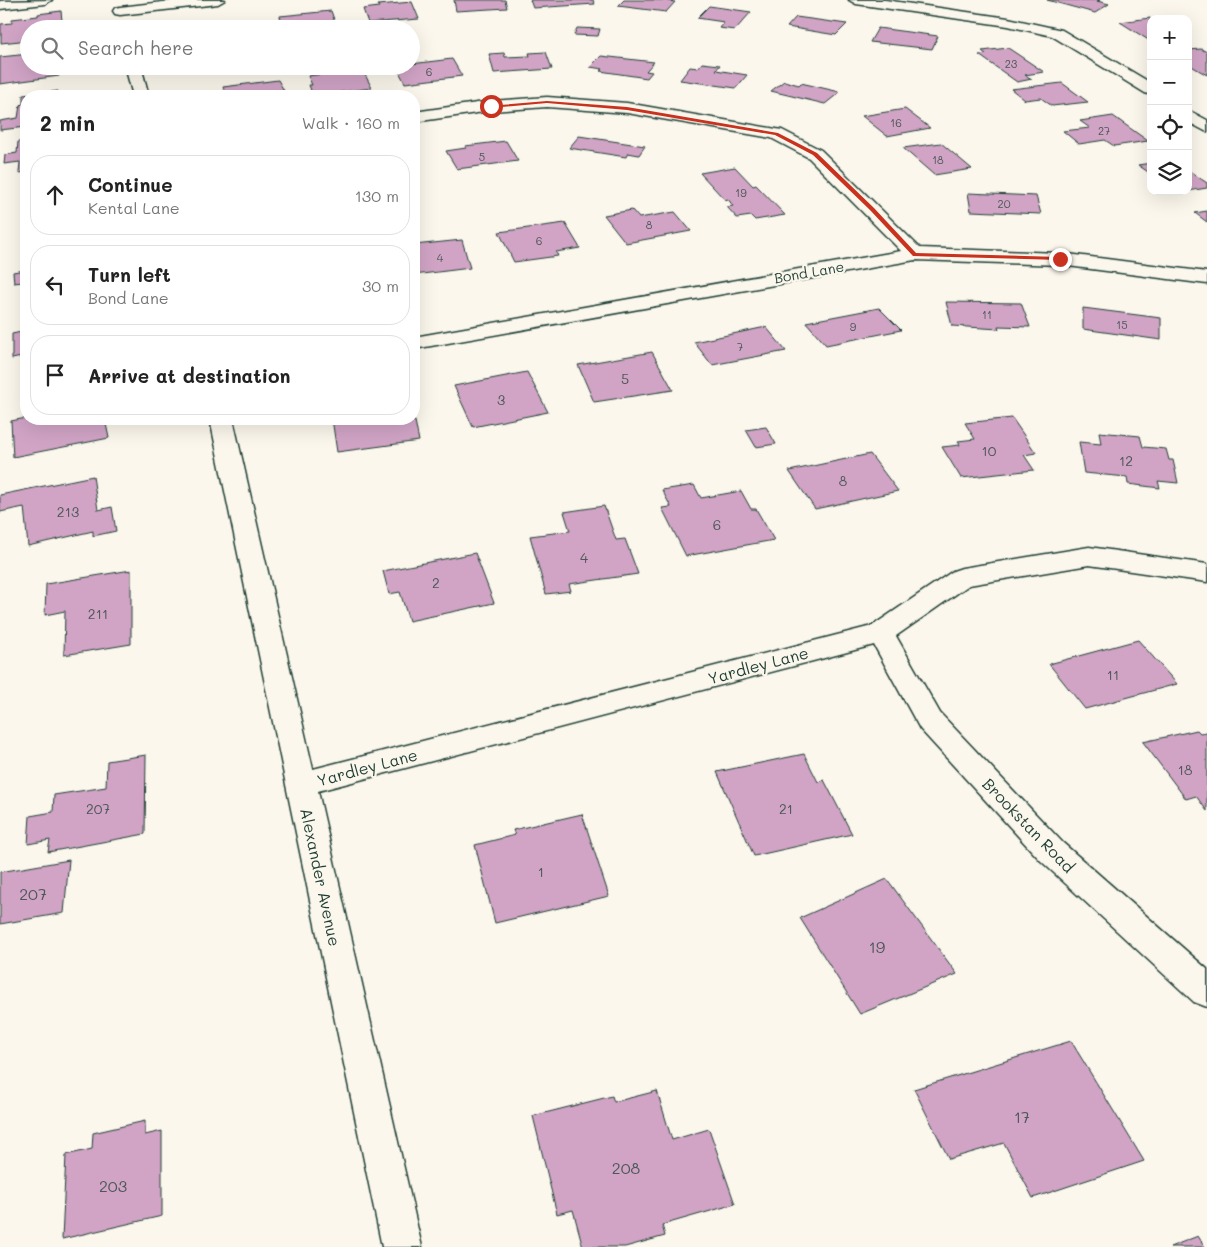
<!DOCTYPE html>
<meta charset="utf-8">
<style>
:root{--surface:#fff;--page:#f2f2f2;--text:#222;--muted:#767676;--line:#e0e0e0}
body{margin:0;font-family:Mali,sans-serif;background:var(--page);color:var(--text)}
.controls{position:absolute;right:15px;top:15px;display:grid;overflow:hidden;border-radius:10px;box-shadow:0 5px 20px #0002}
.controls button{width:45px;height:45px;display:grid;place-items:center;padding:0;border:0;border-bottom:1px solid var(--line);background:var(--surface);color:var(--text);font:25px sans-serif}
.stop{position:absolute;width:15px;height:15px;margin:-11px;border:4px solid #c8321e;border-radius:50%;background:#fff}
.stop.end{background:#c8321e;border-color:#fff;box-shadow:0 1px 5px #0008}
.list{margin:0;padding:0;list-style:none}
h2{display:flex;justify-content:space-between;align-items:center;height:65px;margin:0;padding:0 20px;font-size:21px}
h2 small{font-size:16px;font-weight:400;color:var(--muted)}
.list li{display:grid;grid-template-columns:32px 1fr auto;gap:15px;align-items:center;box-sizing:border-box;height:80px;margin:0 10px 10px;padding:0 10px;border:1px solid var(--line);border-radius:20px}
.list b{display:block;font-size:19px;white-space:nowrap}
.list p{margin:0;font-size:16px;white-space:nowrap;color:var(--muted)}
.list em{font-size:16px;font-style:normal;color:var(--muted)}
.icon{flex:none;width:28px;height:28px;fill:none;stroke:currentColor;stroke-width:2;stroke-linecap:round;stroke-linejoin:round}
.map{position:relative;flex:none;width:1207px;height:1247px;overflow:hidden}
.search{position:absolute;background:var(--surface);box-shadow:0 5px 20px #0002;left:20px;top:20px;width:400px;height:55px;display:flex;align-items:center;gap:12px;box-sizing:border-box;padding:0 18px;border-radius:28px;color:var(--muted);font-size:19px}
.panel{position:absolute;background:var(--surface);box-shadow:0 5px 20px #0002;left:20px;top:90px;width:400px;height:335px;border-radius:20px}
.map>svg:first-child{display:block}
.building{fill:#d1a4c6;stroke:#1f3d34}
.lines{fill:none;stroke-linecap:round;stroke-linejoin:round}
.minor-casing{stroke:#1f3d34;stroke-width:3}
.minor{fill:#fbf7ec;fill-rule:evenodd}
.route{fill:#c8321e}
.labels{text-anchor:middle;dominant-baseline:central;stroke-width:4.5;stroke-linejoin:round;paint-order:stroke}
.far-number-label{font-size:11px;fill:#4c5758}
.far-street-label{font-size:14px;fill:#1f3d34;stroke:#fbf7ec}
.number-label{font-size:14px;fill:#4c5758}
.street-label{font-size:16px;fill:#1f3d34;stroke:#fbf7ec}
.near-number-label{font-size:16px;fill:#4c5758}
</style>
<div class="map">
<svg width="1207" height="1247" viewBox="0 0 1207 1247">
<rect width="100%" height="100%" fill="#fbf7ec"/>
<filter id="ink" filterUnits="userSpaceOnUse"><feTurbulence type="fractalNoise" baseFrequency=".02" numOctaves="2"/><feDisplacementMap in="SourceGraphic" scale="10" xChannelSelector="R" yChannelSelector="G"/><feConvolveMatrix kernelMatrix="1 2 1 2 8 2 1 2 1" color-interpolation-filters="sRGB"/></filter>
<g filter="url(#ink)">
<g class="building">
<polygon points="454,0 505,0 507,8 456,11"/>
<polygon points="530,0 593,0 595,4 533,8"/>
<polygon points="624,0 663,0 675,2 666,12 618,6"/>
<polygon points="1047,0 1100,0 1097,1 1109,4 1095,13"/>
<polygon points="412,2 419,19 368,23 363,9 379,7 378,5"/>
<polygon points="709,6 751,12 735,30 719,28 724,22 697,18"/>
<polygon points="61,11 62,21 37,24 38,29 29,29 29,40 1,43 1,24 12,23 12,19 38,16 38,14"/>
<polygon points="331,11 337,28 283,29 280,16"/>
<polygon points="796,17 847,24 836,35 787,27"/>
<polygon points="1150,18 1150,41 1120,22"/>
<polygon points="254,20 256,29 203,29 203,27 217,25 217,23"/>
<polygon points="577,28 600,29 598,36 574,35"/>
<polygon points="878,28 938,36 932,49 870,42"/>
<polygon points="1008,48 1044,72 1025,75 1032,79 1017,82 979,55 986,54 982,51"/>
<polygon points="1201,49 1207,52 1207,75 1188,64 1188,50"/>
<polygon points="546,52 552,69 494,73 489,54 504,53 505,57 530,56 529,53"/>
<polygon points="29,54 29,66 57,66 59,76 0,84 0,57"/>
<polygon points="601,56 654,62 646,71 652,72 647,78 600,71 603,69 590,67"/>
<polygon points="452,59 462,76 405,83 396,66 411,66 411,64"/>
<polygon points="702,63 720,65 716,70 747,75 736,88 680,80 690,67 698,68"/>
<polygon points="362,69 372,88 313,96 309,85 312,85 308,76"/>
<polygon points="278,80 287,96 220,95 225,94 223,87"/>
<polygon points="784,81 799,85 801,83 840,92 825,104 771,91"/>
<polygon points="1062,83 1088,102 1052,106 1041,98 1025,100 1011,89"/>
<polygon points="58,91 59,96 26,96 26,127 0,130 0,121 18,118 20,105 23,104 23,95"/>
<polygon points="905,109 930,128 887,136 862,116"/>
<polygon points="1113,116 1148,141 1114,146 1105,140 1079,144 1063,131 1090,128 1080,121"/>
<polygon points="579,136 645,146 639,155 628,153 626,157 569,148"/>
<polygon points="26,141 26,172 19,173 20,162 4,164 5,155 17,153 18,142"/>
<polygon points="506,141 518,161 457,169 446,151 466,148 465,146"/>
<polygon points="941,143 972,169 934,175 903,148"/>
<polygon points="1151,163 1151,174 1138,165"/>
<polygon points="735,167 753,186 756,185 785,215 755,220 751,216 737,218 727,207 733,206 728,199 725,200 700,173"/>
<polygon points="1188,170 1207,183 1207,188 1188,191"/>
<polygon points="968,193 1036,196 1041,214 971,211"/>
<polygon points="632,210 639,218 675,212 691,231 626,243 604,215"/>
<polygon points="1207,211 1207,222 1195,213"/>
<polygon points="565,223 580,248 556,252 558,256 514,262 499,232"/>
<polygon points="462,240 470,268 414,275 414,245"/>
<polygon points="24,250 26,250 26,290 23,290 23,282 14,283 13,272 25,270"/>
<polygon points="946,302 1021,303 1030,327 998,326 999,329 952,326"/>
<polygon points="879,308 901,330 826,345 806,322"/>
<polygon points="1083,308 1161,318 1161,340 1083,329"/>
<polygon points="766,327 786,351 712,365 694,342"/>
<polygon points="26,331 26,356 12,359 12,334"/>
<polygon points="652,352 673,390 594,402 578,365"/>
<polygon points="527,372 548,412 473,427 454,386"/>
<polygon points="26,418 105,419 109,438 13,457 11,421"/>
<polygon points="1012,418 1036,453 1024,455 1034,470 961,478 942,447 960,445 958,441 975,439 965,423"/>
<polygon points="332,419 404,419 405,422 415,421 419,441 337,452"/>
<polygon points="766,427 776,444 756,447 746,430"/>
<polygon points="1099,432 1140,436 1143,447 1166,449 1169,460 1173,460 1178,483 1158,481 1160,488 1128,484 1127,477 1084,473 1079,442 1101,444"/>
<polygon points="870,454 898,491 815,509 789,471"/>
<polygon points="93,476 98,510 112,507 116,531 93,536 93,531 28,546 24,507 0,512 0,495"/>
<polygon points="694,485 701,498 741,491 751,509 756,509 774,540 686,556 662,508 671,507 662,490"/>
<polygon points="604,506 616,540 625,539 638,574 569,584 571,591 546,594 530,536 570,531 564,512"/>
<polygon points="475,553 494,603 409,621 400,592 389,594 383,571"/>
<polygon points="131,570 131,644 64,655 65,611 45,615 46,584"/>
<polygon points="1138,640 1177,684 1085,709 1049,664"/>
<polygon points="1197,730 1200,733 1207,732 1207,811 1196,796 1186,799 1143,742"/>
<polygon points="804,754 818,782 824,780 852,834 754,856 717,772"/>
<polygon points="146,755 145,834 48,852 50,840 28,844 30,816 53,812 54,795 106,787 107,761"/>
<polygon points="582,814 609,896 495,923 475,845 515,835 513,830"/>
<polygon points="69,860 64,913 0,924 0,872"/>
<polygon points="887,879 957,974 860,1014 800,918"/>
<polygon points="1071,1041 1144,1161 1033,1198 1004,1143 949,1159 914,1089"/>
<polygon points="657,1091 672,1140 709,1129 735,1204 662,1225 665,1236 625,1247 583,1247 573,1210 557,1214 533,1116 612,1096 614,1102"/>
<polygon points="145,1121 145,1135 162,1131 162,1216 62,1239 66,1155 92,1149 93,1133"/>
<polygon points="1198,1236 1205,1247 1170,1247"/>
</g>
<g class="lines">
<g class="minor-casing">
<g id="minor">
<polygon points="52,0 45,4 0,9 0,1"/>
<polygon points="180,0 225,0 218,4 120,15 115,14 113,11 115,8 120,7"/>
<polygon points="849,0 885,0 1008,18 1062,30 1151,83 1151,95 1145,93 1052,36 1008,26 856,4"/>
<polygon points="125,66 141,66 149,96 133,96"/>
<polygon points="547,97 627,103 782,130 821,150 920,248 1060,253 1207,272 1207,284 1060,265 915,260 414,349 414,337 901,251 809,158 771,138 627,113 547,107 491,111 414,122 414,112 491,101"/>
<polygon points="1188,110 1207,120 1207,132 1188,122"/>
<polygon points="210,419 233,419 313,769 872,626 953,571 962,568 1089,547 1207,564 1207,582 1089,565 969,585 896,636 940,713 1063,843 1207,969 1207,1007 1194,1002 1041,861 920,729 874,645 318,791 422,1247 382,1247"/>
</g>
</g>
<use href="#minor" class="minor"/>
</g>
</g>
<polygon class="route" points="547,101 627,107 778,133 817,153 874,208 916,253 1060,257 1063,259 1060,260 913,256 870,210 813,155 775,135 627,110 547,103 491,108 488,106"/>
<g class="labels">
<g class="far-number-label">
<text x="1011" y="63">23</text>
<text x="429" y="71">6</text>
<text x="896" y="122">16</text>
<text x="1104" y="130">27</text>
<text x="482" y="156">5</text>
<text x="938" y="159">18</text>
<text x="741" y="192">19</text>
<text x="1004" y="203">20</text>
<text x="649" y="224">8</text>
<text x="539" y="240">6</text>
<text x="440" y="257">4</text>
<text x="987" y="314">11</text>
<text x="1122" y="324">15</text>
<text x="853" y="326">9</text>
<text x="740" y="346">7</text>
</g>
<g class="far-street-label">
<text transform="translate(809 272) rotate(-10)">Bond Lane</text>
</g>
<g class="number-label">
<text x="625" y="378">5</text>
<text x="501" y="399">3</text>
<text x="989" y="450">10</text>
<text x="1126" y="460">12</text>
<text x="843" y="480">8</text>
<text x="68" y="511">213</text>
<text x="717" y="524">6</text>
<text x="584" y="557">4</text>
<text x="436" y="582">2</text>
<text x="98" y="613">211</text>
<text x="1113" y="674">11</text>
<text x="1185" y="769">18</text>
<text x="98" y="808">207</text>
<text x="786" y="808">21</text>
<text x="541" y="871">1</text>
</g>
<g class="street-label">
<text transform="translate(758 665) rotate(-15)">Yardley Lane</text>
<text transform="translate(367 767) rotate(-15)">Yardley Lane</text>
<text transform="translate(1029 825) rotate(46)">Brookstan Road</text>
<text transform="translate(321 877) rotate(78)">Alexander Avenue</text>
</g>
<g class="near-number-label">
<text x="33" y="893">207</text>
<text x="877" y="946">19</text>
<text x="1022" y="1116">17</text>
<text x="626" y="1167">208</text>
<text x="113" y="1185">203</text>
</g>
</g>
</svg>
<div class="controls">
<button>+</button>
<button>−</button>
<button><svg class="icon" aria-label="locate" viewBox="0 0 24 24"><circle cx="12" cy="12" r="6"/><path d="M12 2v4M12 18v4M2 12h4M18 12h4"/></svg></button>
<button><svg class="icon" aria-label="layers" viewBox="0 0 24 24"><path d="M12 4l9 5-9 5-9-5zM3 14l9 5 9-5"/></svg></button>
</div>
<div class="stop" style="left:491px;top:106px"></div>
<div class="stop end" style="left:1060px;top:259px"></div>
<div class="search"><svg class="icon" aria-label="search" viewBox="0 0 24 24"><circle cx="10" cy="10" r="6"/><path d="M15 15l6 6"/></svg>Search here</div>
<section class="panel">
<h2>2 min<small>Walk · 160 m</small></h2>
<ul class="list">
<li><svg class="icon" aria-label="ahead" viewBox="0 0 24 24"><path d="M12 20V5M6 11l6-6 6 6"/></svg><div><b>Continue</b><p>Kental Lane</p></div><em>130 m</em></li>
<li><svg class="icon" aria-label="left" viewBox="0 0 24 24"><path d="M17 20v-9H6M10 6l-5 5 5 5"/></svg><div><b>Turn left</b><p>Bond Lane</p></div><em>30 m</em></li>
<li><svg class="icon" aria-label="arrive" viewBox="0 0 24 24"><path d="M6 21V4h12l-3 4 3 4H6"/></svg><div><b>Arrive at destination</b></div></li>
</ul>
</section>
</div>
